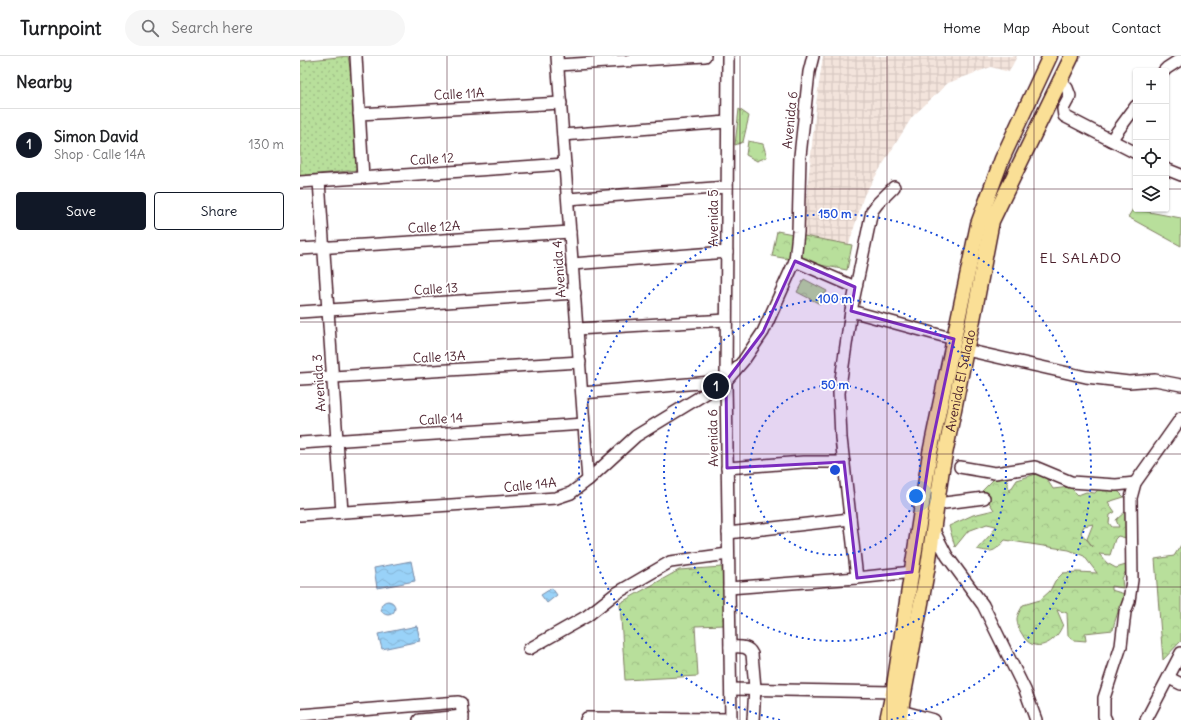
<!DOCTYPE html>
<meta charset="utf-8">
<style>
:root{--surface:#fff;--page:#f6f6f6;--text:#202124;--muted:#757577;--line:#e0e0e0;--accent:#111827}
body{margin:0;font-family:Delius,sans-serif;background:var(--page);color:var(--text)}
.controls{position:absolute;right:12px;top:12px;display:grid;overflow:hidden;border-radius:4px;box-shadow:0 1px 3px #0004}
.controls button{width:36px;height:36px;display:grid;place-items:center;padding:0;border:0;border-bottom:1px solid var(--line);background:var(--surface);color:var(--text);font:20px sans-serif}
.you{position:absolute;left:616px;top:440px;width:14px;height:14px;margin:-10px;border:3px solid #fff;border-radius:50%;background:#1a73e8;box-shadow:0 0 0 6px #1a73e833}
.badge{display:grid;place-items:center;width:26px;height:26px;border-radius:50%;background:var(--accent);color:#fff;font-size:13px;font-weight:700}
.pin{position:absolute;translate:-50% -50%;border:2px solid #fff;box-shadow:0 1px 4px #0006}
.list{margin:0;padding:0;list-style:none}
h2{display:flex;justify-content:space-between;align-items:center;height:52px;margin:0;padding:0 16px;font-size:17px}
h2 small{font-size:13px;font-weight:400;color:var(--muted)}
.list li{display:grid;grid-template-columns:26px 1fr auto;gap:12px;align-items:center;box-sizing:border-box;height:72px;padding:0 16px;border-top:1px solid var(--line)}
.list b{display:block;font-size:15px;white-space:nowrap}
.list p{margin:0;font-size:13px;white-space:nowrap;color:var(--muted)}
.list em{font-size:13px;font-style:normal;color:var(--muted)}
.actions{display:flex;gap:8px;padding:12px 16px}
.actions a{flex:1;padding:9px 0;border:1px solid var(--accent);border-radius:4px;text-align:center;font-size:14px;color:var(--accent)}
.actions .main{background:var(--accent);color:#fff}
.icon{flex:none;width:22px;height:22px;fill:none;stroke:currentColor;stroke-width:2;stroke-linecap:round;stroke-linejoin:round}
.map{position:relative;flex:none;width:881px;height:664px;overflow:hidden}
header{display:flex;align-items:center;gap:24px;box-sizing:border-box;height:56px;padding:0 20px;background:var(--surface);border-bottom:1px solid var(--line)}
header strong{font-size:19px}
nav{display:flex;gap:22px;margin-inline-start:auto;font-size:14px}
.search{width:280px;height:36px;background:var(--page);display:flex;align-items:center;gap:10px;box-sizing:border-box;padding:0 14px;border-radius:22px;color:var(--muted);font-size:15px}
main{display:flex}
aside{flex:1;background:var(--surface)}
.map>svg:first-child{display:block}
.industrial{fill:url(#industrial-grid)}
.grass{fill:#b8df9b;stroke:#817f63}
.forest{fill:url(#forest-crowns);stroke:#817f63;fill-rule:evenodd}
.park{fill:url(#park-dots);stroke:#817f63}
.water{fill:url(#water-waves);stroke:#798aa6}
.lines{fill:none;stroke-linecap:round;stroke-linejoin:round}
.minor-casing{stroke:#4a1f2b;stroke-width:14}
.major-casing{stroke:#4a1f2b;stroke-width:17}
.minor{stroke:#fff;stroke-width:11}
.major{stroke:#fadf96;stroke-width:14}
.marked{fill:#7b2cbf;fill-opacity:0.2;stroke:#7b2cbf;stroke-width:3;stroke-linejoin:round}
.grid{fill:none;stroke:#4a1f2b;stroke-width:1;stroke-opacity:0.55}
.ring{fill:none;stroke:#1d4ed8;stroke-width:2;stroke-dasharray:2 4}
.labels{text-anchor:middle;dominant-baseline:central;stroke-width:3.5;stroke-linejoin:round;paint-order:stroke}
.street-label{font-size:13px;fill:#4a1f2b;stroke:#fff}
.neighbourhood-label{font-size:14px;letter-spacing:1px;fill:#4a1f2b;stroke:#fff}
.centre{fill:#1d4ed8;stroke:#fff;stroke-width:2}
.ring-label{font-size:12px;text-anchor:middle;font-weight:bold;fill:#1d4ed8;stroke:#fff;stroke-width:3.5;stroke-linejoin:round;paint-order:stroke}
</style>
<header>
<strong>Turnpoint</strong>
<div class="search"><svg class="icon" aria-label="search" viewBox="0 0 24 24"><circle cx="10" cy="10" r="6"/><path d="M15 15l6 6"/></svg>Search here</div>
<nav><a>Home</a><a>Map</a><a>About</a><a>Contact</a></nav>
</header>
<main>
<aside>
<h2>Nearby<small></small></h2>
<ul class="list">
<li><span class="badge">1</span><div><b>Simon David</b><p>Shop · Calle 14A</p></div><em>130 m</em></li>
</ul>
<div class="actions"><a class="main">Save</a><a>Share</a></div>
</aside>
<div class="map">
<svg width="881" height="664" viewBox="0 0 881 664">
<defs>
<pattern id="industrial-grid" width="8" height="8" patternUnits="userSpaceOnUse"><rect width="8" height="8" fill="#f3e4dc"/><path d="M0 4h8M4 0v8" fill="none" stroke="#d2c3bd"/></pattern>
<pattern id="forest-crowns" width="20" height="18" patternUnits="userSpaceOnUse"><rect width="20" height="18" fill="#b8df9b"/><path d="M2 6a3 3 0 1 1 6 0M12 15a3 3 0 1 1 6 0" fill="none" stroke="#a0bf86"/></pattern>
<pattern id="park-dots" width="8" height="8" patternUnits="userSpaceOnUse"><rect width="8" height="8" fill="#b8df9b"/><path d="M2 2h.1M6 6h.1" fill="none" stroke="#a0bf86" stroke-width="1.8" stroke-linecap="round"/></pattern>
<pattern id="water-waves" width="16" height="10" patternUnits="userSpaceOnUse"><rect width="16" height="10" fill="#99d2f8"/><path d="M0 5q4-4 8 0t8 0" fill="none" stroke="#85b4d5"/></pattern>
</defs>
<rect width="100%" height="100%" fill="#fff"/>
<filter id="ink" filterUnits="userSpaceOnUse"><feTurbulence type="fractalNoise" baseFrequency=".025" numOctaves="2"/><feDisplacementMap in="SourceGraphic" scale="8" xChannelSelector="R" yChannelSelector="G"/><feConvolveMatrix kernelMatrix="1 2 1 2 8 2 1 2 1" color-interpolation-filters="sRGB"/></filter>
<g filter="url(#ink)">
<polygon class="industrial" points="523,0 717,0 709,16 691,11 648,27 612,61 564,139 542,211 500,202 517,41"/>
<polygon class="grass" points="833,153 881,162 881,190 828,161"/>
<g class="forest">
<polygon points="439,53 449,60 443,86 435,89"/>
<polygon points="448,85 463,88 467,101 457,105 446,99"/>
<polygon points="477,175 552,189 547,214 472,200"/>
<polygon points="504,223 527,235 520,248 497,236"/>
<path d="M736 418 744 419 753 433 770 431 778 439 786 436 795 437 803 428 819 436 824 441 808 446 815 456 810 459 809 467 812 471H819L816 464 827 454 826 482 818 480 815 483 810 499 799 498 807 507 816 512 829 508 822 523 823 532 811 530V534L825 538V551L819 550C818 559 814 565 813 574L785 577 786 585 774 584 768 580 767 557 757 554 763 568C757 587 733 600 722 578 719 574 717 568 717 563 717 559 721 553 723 549L740 544 750 535 755 525 763 517 777 516 797 517 784 500 769 494 705 484C694 496 693 497 677 493L691 478 696 470 687 468 668 475 655 491 649 470 673 459 694 454 682 435 697 420 707 421 709 436 717 424ZM793 468 787 483 793 491 781 477 784 470Z"/>
<polygon points="881,489 881,585 863,604 855,503 874,500"/>
<polygon points="422,511 425,569 395,570 398,620 325,624 320,547 379,514"/>
</g>
<polygon class="park" points="48,0 67,113 0,120 0,5"/>
<g class="water">
<polygon points="111,505 115,525 77,532 74,512"/>
<polygon points="252,532 257,539 247,547 241,539"/>
<circle cx="88" cy="552" r="7"/>
<polygon points="117,570 120,585 82,593 78,578"/>
</g>
<g class="lines">
<g class="minor-casing">
<g id="minor">
<polyline points="56,0 63,122"/>
<polyline points="257,0 288,424"/>
<polyline points="428,0 426,325 431,664"/>
<polyline points="258,9 405,0"/>
<polyline points="864,15 867,12 881,3"/>
<polyline points="759,24 767,32 770,40 763,53 764,60 836,97"/>
<polyline points="59,58 261,47"/>
<polyline points="263,79 427,66"/>
<polyline points="811,84 836,50"/>
<polyline points="866,113 881,119"/>
<polyline points="19,125 42,456"/>
<polyline points="0,126 265,108"/>
<polyline points="268,143 427,131"/>
<polyline points="0,193 270,176"/>
<polyline points="495,205 555,231"/>
<polyline points="272,208 427,196"/>
<polyline points="551,255 654,283"/>
<polyline points="0,256 275,237"/>
<polyline points="277,273 426,264"/>
<polyline points="666,294 786,321 829,326 855,324 881,329"/>
<polyline points="0,323 280,306"/>
<polyline points="282,337 423,325"/>
<polyline points="0,387 284,368"/>
<polyline points="660,411 695,417 735,411 771,426 816,429 835,427"/>
<polyline points="427,412 503,406 544,406"/>
<polyline points="637,448 684,442"/>
<polyline points="0,459 256,442 271,437 288,424 336,380 426,325 444,304 463,276 495,205 498,176 500,100 509,16 513,0"/>
<polyline points="633,473 647,500 683,549 725,634 736,664"/>
<polyline points="428,477 550,463"/>
<polyline points="557,522 541,382 539,337 551,255 572,155 578,147 594,131"/>
<polyline points="429,532 557,522 612,516"/>
<path d="M430 591C439 591 448 589 452 598L455 632 453 664"/>
<polyline points="229,593 287,560 315,538 370,506 428,498"/>
<polyline points="869,622 881,628"/>
<polyline points="431,633 593,636"/>
<polyline points="601,655 634,664"/>
<polyline points="0,659 158,646 161,647 163,664"/>
<polyline points="119,664 163,660"/>
<polyline points="286,664 287,662 431,663"/>
<polyline points="806,664 804,660 804,642 821,590 825,556 829,545 832,524 831,442 835,427 881,362"/>
<polyline points="846,664 881,597"/>
</g>
</g>
<g class="major-casing">
<g id="major">
<polyline points="587,664 593,636 630,397 678,168 702,103 750,0"/>
<path id="s1" d="M599 664 628 510 642 413 666 294 672 269 692 165 772 0"/>
</g>
</g>
<use href="#minor" class="minor"/>
<use href="#major" class="major"/>
</g>
</g>
<path class="marked" d="M495 205 555 231 551 255 654 283 630 397 612 516 557 522 544 406 427 412 426 325 463 276Z"/>
<path class="grid" d="M147 0V664M294 0V664M440 0V664M587 0V664M734 0V664M0 133H836M866 133H881M0 266H881M0 398H881M0 531H881"/>
<g class="ring">
<circle cx="535" cy="414" r="85"/>
<circle cx="535" cy="414" r="171"/>
<path d="M480 664A256 256 0 1 1 590 664"/>
</g>
<g class="labels">
<g class="street-label">
<text transform="translate(159 38) rotate(-3)">Calle 11A</text>
<text transform="translate(490 64) rotate(-84)">Avenida 6</text>
<text transform="translate(132 103) rotate(-4)">Calle 12</text>
<text transform="translate(413 162) rotate(-90)">Avenida 5</text>
<text transform="translate(134 171) rotate(-3)">Calle 12A</text>
<text transform="translate(259 213) rotate(-94)">Avenida 4</text>
<text transform="translate(136 233) rotate(-4)">Calle 13</text>
<text transform="translate(139 301) rotate(-3)">Calle 13A</text>
<text stroke="none"><textPath href="#s1" startOffset="345">Avenida El Salado</textPath></text>
<text transform="translate(19 327) rotate(-94)">Avenida 3</text>
<text transform="translate(141 363) rotate(-4)">Calle 14</text>
<text transform="translate(413 382) rotate(-91)">Avenida 6</text>
<text transform="translate(230 429) rotate(-6)">Calle 14A</text>
</g>
<g class="neighbourhood-label">
<text x="781" y="202">EL SALADO</text>
</g>
</g>
<circle cx="535" cy="414" r="6" class="centre"/>
<g class="ring-label">
<text x="535" y="162">150 m</text>
<text x="535" y="247">100 m</text>
<text x="535" y="333">50 m</text>
</g>
</svg>
<div class="controls">
<button>+</button>
<button>−</button>
<button><svg class="icon" aria-label="locate" viewBox="0 0 24 24"><circle cx="12" cy="12" r="6"/><path d="M12 2v4M12 18v4M2 12h4M18 12h4"/></svg></button>
<button><svg class="icon" aria-label="layers" viewBox="0 0 24 24"><path d="M12 4l9 5-9 5-9-5zM3 14l9 5 9-5"/></svg></button>
</div>
<div class="you"></div>
<div class="pin badge" style="left:416px;top:330px">1</div>
</div>
</main>
